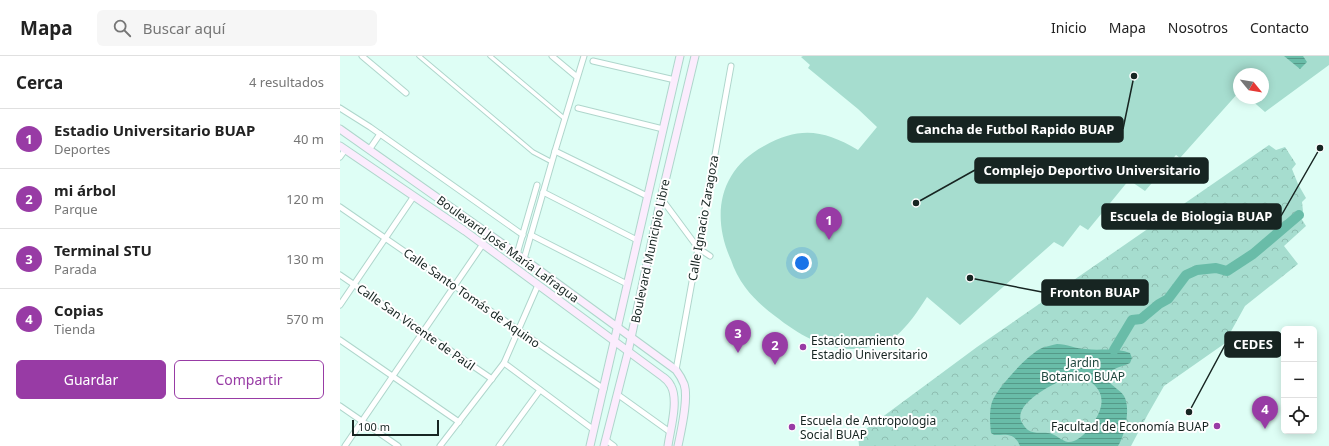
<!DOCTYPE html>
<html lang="es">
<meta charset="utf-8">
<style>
:root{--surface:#fff;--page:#f6f6f6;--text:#222;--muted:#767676;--line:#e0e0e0;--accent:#983ba5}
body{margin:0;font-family:"Noto Sans",sans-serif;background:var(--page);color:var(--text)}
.controls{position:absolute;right:12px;bottom:12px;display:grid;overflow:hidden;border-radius:6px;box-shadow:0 2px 10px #0003}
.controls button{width:36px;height:36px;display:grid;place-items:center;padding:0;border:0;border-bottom:1px solid var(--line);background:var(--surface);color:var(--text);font:20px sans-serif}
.compass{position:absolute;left:893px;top:12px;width:36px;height:36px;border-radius:50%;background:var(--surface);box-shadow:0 2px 10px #0003;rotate:120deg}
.scale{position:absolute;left:12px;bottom:10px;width:87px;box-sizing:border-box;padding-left:4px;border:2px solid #172522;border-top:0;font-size:11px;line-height:14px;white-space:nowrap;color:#172522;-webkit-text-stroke:3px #fff;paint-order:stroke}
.you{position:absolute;left:462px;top:207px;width:14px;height:14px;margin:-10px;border:3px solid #fff;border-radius:50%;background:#1a73e8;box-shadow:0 0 0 6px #1a73e833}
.badge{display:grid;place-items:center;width:26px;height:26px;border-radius:50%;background:var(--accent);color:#fff;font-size:13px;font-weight:700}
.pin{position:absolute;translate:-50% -33px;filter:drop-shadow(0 1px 2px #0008)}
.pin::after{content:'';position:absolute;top:21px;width:14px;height:12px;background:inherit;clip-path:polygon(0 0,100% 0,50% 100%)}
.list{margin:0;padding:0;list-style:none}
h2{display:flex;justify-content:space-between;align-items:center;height:52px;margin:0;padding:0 16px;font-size:17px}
h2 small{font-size:13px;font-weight:400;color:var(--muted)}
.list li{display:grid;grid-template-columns:26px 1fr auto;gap:12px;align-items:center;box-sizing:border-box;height:60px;padding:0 16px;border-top:1px solid var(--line)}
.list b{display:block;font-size:15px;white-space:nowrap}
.list p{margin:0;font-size:13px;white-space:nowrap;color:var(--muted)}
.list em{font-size:13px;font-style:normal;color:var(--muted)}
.actions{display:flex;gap:8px;padding:12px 16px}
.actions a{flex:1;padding:9px 0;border:1px solid var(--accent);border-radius:6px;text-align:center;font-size:14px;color:var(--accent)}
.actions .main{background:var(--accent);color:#fff}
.icon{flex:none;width:22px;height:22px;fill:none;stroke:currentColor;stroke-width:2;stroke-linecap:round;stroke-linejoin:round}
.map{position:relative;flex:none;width:989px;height:390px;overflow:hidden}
header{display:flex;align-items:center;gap:24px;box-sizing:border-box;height:56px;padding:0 20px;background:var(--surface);border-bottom:1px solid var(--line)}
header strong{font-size:19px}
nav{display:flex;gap:22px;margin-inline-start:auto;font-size:14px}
.search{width:280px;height:36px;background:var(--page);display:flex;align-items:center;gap:10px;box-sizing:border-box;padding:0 14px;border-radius:6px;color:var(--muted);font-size:15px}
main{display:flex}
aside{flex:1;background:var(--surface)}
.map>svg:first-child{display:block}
.forest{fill:url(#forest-crowns)}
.garden{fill:#a6ddcf}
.water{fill:url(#water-rules);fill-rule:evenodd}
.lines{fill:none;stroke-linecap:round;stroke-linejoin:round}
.river{stroke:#69bca8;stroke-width:10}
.pedestrian-casing{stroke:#afd6cc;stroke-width:5.5}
.minor-casing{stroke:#afd6cc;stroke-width:7}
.secondary-casing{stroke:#afd6cc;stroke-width:9}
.pedestrian{stroke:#fff;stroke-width:3.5}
.minor{stroke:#fff;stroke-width:5}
.secondary{stroke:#fbecfd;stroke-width:7}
.poi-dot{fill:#983ba5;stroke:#fff;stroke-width:1.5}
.labels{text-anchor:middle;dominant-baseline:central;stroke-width:4;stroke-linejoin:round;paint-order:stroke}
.street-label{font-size:12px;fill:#172522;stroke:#fff}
.poi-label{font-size:12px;fill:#172522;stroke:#fff;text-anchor:start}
.park-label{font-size:12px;fill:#20473e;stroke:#fff}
.leader{fill:none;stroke:#172522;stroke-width:1.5}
.callout-dot{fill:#172522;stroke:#fff;stroke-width:1.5}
.callout{fill:#172522;stroke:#172522;stroke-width:1.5}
.callout-label{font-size:13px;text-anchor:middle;font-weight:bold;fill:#fff}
</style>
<header>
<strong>Mapa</strong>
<div class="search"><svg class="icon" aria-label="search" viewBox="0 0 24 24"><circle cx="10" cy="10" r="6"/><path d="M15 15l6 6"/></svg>Buscar aquí</div>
<nav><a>Inicio</a><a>Mapa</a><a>Nosotros</a><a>Contacto</a></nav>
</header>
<main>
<aside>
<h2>Cerca<small>4 resultados</small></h2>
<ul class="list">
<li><span class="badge">1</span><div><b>Estadio Universitario BUAP</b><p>Deportes</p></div><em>40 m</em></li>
<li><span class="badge">2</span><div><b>mi árbol</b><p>Parque</p></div><em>120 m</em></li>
<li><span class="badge">3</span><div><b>Terminal STU</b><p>Parada</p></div><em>130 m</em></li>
<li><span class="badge">4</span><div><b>Copias</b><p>Tienda</p></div><em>570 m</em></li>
</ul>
<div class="actions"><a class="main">Guardar</a><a>Compartir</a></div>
</aside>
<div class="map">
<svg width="989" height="390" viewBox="0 0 989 390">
<defs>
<pattern id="forest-crowns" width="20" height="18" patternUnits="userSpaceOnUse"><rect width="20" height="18" fill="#a6ddcf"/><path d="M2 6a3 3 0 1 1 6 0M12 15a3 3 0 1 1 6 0" fill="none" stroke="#8ebeb1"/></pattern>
<pattern id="water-rules" width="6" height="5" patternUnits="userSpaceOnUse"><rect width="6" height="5" fill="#69bca8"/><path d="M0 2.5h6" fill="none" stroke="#598"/></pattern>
</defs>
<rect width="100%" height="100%" fill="#defef5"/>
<polygon class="forest" points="929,89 936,94 945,91 956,108 952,113 958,128 966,142 962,146 963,155 959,159 966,170 944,190 958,208 905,250 884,288 824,330 808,358 791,390 519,390 518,379 637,291"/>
<path class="garden" d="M463 0H989V9L925 56 909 42H923V18H899V36L840 102 836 99 805 135 789 124 748 174 740 169 723 191 714 186 620 269 587 241C578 255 568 270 555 281 548 286 538 289 530 291 493 299 463 282 435 260 424 252 413 242 405 231 399 223 394 213 391 204 371 160 379 114 424 90 460 70 484 74 518 94L537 71 518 53 468 12 470 9 461 1Z"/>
<g class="water">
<polygon points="944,0 963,0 967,6 960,13"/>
<path d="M717 288C727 288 736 293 746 293 760 295 776 291 790 297L792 302 790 307C781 312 767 311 768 325 772 330 780 334 784 340 791 351 785 380 778 390H680C674 376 666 379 654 379L651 377C650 368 649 355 652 346 657 332 688 298 702 292 707 290 713 289 717 288ZM732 320C747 320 765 332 761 350 759 362 742 387 728 386 722 385 718 380 712 378 705 375 695 379 688 374 685 372 683 368 681 365 674 346 718 325 732 320Z"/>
</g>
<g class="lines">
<polyline class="river" points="774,294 792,264 801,263 819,248 828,243 846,219 857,214 876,212 887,215 913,198 959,159"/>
<g class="pedestrian-casing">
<g id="pedestrian">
<polyline points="79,0 193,96 212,106"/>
<polyline points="150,0 225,63"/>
</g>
</g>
<g class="minor-casing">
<g id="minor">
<polyline points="22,0 66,37"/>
<polyline points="212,0 237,21"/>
<polyline points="253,5 335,24"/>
<polyline points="0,52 30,71 183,179"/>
<polyline points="238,52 323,73"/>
<polyline points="29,94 40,78"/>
<polyline points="215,95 307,140"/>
<polyline points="0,101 5,94"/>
<polyline points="203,136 297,184"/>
<polyline points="321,142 358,192 370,200"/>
<polyline points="0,151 264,333"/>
<polyline points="191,179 287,228"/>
<polyline points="177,198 197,129"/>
<polyline points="184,203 215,95 244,0"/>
<polyline points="0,219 152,323"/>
<polyline points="0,249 74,140"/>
<polyline points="0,284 119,366"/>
<polyline points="164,307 254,374"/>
<polyline points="336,314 391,10"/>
<polyline points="277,338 330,376"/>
<polyline points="0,350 58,390"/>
<polyline points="266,384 274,390"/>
<polyline points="5,390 143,188"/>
<polyline points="100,390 164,307 198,229"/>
<polyline points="159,390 200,334"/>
</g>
</g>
<g class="secondary-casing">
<g id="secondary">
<path d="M0 73 184 203 336 314C339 318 342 323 344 328 349 342 341 375 338 390"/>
<path d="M0 90 125 175 323 321C326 323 329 326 331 330 339 345 330 374 328 390"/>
<polyline points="250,390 340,0"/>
<polyline points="264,390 288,296 321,142 355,0"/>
</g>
</g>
<use href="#pedestrian" class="pedestrian"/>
<use href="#minor" class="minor"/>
<use href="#secondary" class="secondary"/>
</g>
<g class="poi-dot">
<circle cx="463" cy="291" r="4"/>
<circle cx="877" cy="370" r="4"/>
<circle cx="452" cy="371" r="4"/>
</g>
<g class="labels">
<g class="street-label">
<text transform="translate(363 162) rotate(-80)">Calle Ignacio Zaragoza</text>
<text transform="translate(168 193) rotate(36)">Boulevard José María Lafragua</text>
<text transform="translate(310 195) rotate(-78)">Boulevard Municipio Libre</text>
<text transform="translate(132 242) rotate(35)">Calle Santo Tomás de Aquino</text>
<text transform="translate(76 271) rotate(35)">Calle San Vicente de Paúl</text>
</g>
<g class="poi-label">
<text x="471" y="284">Estacionamiento<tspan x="471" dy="14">Estadio Universitario</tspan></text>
<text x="460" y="364">Escuela de Antropologia<tspan x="460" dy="14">Social BUAP</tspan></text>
<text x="869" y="370" text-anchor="end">Facultad de Economía BUAP</text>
</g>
<g class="park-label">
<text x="743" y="306">Jardin<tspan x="743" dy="14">Botanico BUAP</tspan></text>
</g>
</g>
<path class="leader" d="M794 20L783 73M576 147L635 114M980 92L941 160M630 222L702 236M849 356L885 289"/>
<g class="callout-dot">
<circle cx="794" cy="20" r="4"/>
<circle cx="576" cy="147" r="4"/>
<circle cx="980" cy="92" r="4"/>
<circle cx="630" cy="222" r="4"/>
<circle cx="849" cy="356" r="4"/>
</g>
<g class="callout">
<rect x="568" y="61" width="215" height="25" rx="4"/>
<rect x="635" y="102" width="233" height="25" rx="4"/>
<rect x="762" y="148" width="179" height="25" rx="4"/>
<rect x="702" y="224" width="106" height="25" rx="4"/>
<rect x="885" y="276" width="56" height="25" rx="4"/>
</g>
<g class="callout-label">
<text x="675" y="78">Cancha de Futbol Rapido BUAP</text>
<text x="752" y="119">Complejo Deportivo Universitario</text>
<text x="851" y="165">Escuela de Biologia BUAP</text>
<text x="755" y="241">Fronton BUAP</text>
<text x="913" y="293">CEDES</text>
</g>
</svg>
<div class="controls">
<button>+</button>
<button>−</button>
<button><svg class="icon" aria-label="locate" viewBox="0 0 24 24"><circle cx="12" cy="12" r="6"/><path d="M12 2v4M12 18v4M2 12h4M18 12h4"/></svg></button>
</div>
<svg class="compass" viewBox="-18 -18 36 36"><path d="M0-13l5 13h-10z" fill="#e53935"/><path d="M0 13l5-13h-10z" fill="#767676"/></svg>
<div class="scale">100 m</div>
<div class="you"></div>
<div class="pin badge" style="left:489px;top:184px">1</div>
<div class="pin badge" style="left:435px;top:309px">2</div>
<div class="pin badge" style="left:398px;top:297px">3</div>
<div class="pin badge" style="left:925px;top:373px">4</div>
</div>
</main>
